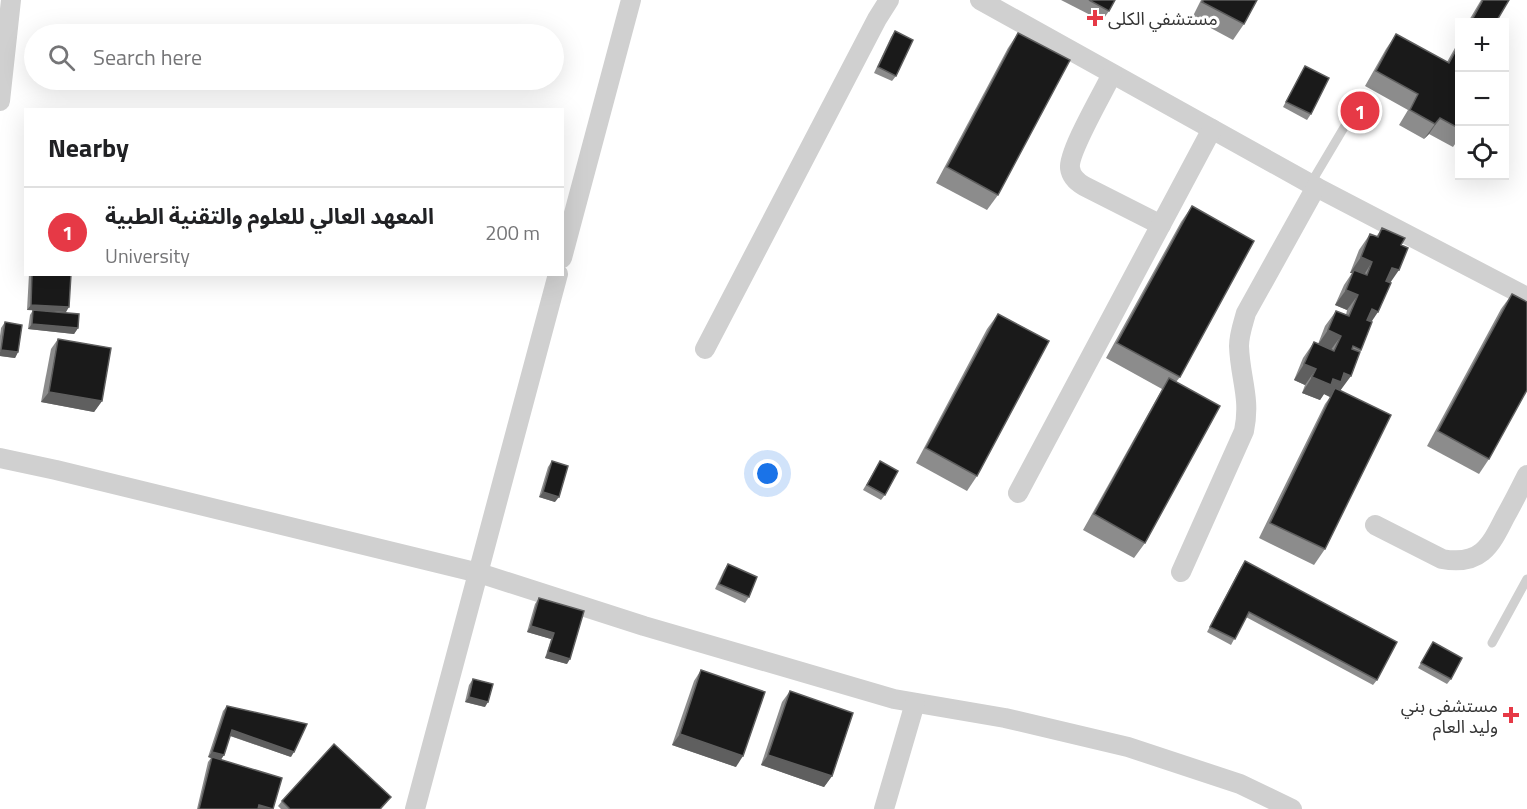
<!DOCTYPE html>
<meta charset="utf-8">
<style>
:root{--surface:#fff;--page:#f6f6f6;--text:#202124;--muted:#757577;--line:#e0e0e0;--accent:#e63946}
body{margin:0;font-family:"Titillium Web","Noto Sans Arabic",sans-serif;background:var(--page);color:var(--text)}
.controls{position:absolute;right:18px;top:18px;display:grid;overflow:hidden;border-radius:0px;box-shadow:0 6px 24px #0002}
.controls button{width:54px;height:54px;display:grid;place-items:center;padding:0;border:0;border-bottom:2px solid var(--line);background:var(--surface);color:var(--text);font:30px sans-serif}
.you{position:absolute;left:768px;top:474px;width:21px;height:21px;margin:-15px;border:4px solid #fff;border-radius:50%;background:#1a73e8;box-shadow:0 0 0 9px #1a73e833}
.badge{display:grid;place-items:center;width:39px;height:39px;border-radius:50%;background:var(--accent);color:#fff;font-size:20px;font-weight:700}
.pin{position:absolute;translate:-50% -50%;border:3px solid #fff;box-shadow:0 2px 6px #0006}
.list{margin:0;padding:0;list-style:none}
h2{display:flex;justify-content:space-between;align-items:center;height:78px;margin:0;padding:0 24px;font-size:26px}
h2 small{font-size:20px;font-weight:400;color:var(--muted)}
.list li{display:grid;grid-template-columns:39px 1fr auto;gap:18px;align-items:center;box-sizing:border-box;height:90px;padding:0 24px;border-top:2px solid var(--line)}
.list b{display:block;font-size:22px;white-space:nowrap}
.list p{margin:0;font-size:20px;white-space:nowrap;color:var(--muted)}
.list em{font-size:20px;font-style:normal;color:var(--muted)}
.icon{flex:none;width:33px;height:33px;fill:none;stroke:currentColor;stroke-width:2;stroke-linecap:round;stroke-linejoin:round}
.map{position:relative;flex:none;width:1527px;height:809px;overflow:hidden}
.search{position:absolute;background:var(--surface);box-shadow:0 6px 24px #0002;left:24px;top:24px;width:540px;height:66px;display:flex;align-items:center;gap:15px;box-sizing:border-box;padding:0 21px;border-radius:33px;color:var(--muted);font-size:22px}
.panel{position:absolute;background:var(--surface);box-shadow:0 6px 24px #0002;left:24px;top:108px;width:540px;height:168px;border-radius:0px}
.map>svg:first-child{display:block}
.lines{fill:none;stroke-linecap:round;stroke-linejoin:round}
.lane{stroke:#d0d0d0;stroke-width:9}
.street{stroke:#d0d0d0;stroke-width:20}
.wall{fill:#8c8c8c}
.shaded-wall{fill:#5f5f5f}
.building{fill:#1a1a1a;stroke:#5f5f5f;stroke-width:1.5}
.poi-dot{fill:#e63946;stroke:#fff;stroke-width:2}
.labels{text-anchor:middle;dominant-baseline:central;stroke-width:6;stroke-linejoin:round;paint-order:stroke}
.poi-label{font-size:18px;fill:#333;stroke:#fff;text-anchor:start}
</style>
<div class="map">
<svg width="1527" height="809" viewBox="0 0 1527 809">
<rect width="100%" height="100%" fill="#fff"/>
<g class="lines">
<g class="lane">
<polyline points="1311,183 1352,114"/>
<polyline points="1492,643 1527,579"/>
</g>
<g class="street">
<polyline points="980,0 1316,187 1527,297"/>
<path d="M1112 74C1104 91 1068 152 1070 168 1071 176 1077 182 1084 186L1161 225"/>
<polyline points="0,101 11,0"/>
<polyline points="562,258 631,0"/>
<polyline points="705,349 877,19 889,0"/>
<polyline points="0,458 56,470 479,573 644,626 894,699 1005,718 1128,747 1240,784 1292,809"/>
<polyline points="1018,493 1212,129"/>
<path d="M1375 525 1442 559C1480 566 1490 547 1505 517 1513 503 1520 489 1527 475"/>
<path d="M1181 572 1244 431C1251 398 1240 378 1239 346 1239 335 1243 324 1246 313L1316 187"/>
<polyline points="415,809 558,274"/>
<polyline points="884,809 915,703"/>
</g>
</g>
<g class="wall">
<polygon points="1061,0 1115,0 1109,11 1102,21"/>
<polygon points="1201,0 1257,0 1244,24 1233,40 1192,18"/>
<polygon points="1481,0 1509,0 1496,22 1468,22"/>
<polygon points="895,31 896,76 892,81 874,73 891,37"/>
<polygon points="1018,33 998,195 987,210 936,183 1008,48"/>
<polygon points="1396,34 1447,62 1460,39 1460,137 1453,147 1429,134 1424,139 1399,125 1408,110 1365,86 1386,49"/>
<polygon points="1305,66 1311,114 1307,120 1283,107"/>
<polygon points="1192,206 1180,377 1176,382 1145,543 1134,558 1083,530 1162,389 1106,358 1181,222"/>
<polygon points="1382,228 1401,245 1390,282 1371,322 1361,350 1340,391 1325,549 1314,565 1259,538 1325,404 1330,397 1324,394 1320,400 1302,393 1305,385 1294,380 1303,358 1314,342 1318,344 1325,326 1336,311 1346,315 1347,310 1335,305 1344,285 1352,273 1350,273 1359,250 1370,234 1376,237"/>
<polygon points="29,274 71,274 66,312 43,311 78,328 74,334 28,329 30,315 33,310 27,310"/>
<polygon points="1512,294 1489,459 1479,474 1427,446 1501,309"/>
<polygon points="998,314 977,476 967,491 916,463 987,329"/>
<polygon points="5,322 18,352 15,358 0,356 0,336 1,328"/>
<polygon points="58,339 102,401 94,412 41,402 51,349"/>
<polygon points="552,461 555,502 539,497 548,467"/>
<polygon points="880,461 885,495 881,500 863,490"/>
<polygon points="1245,561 1377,680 1373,685 1246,617 1231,645 1207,632 1241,567"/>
<polygon points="728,564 749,597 745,603 715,589 724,570"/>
<polygon points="539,598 567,664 545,658 551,639 527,632 535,604"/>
<polygon points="1433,642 1451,679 1447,684 1418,668"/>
<polygon points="701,670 736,767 672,745 694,681"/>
<polygon points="473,679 485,707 465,702 469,685"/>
<polygon points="790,691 832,776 824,787 761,765 782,702"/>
<polygon points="227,706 291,757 230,736 224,755 221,759 273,809 197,809 208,762 211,758 208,757 223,711"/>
<polygon points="282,801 387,802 381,809 281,809 278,806"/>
</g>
<g class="shaded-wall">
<polygon points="1440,118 1429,134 1424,139 1435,124"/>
<polygon points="1361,257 1372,262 1362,278 1354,270 1352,273 1350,273"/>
<polygon points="1392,268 1399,270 1388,286 1381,283"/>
<polygon points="1346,290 1358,295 1347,310 1335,305"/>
<polygon points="31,305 69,307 66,312 27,310"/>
<polygon points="1372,309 1378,312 1368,327 1361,325"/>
<polygon points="32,324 78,328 74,334 28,329"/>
<polygon points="1328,330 1341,336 1330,351 1317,346"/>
<polygon points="1,350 18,352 15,358 0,356 0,352"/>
<polygon points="1304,364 1316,369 1305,385 1294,380"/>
<polygon points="1344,373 1351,376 1340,391 1335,389 1330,397 1324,394 1320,400 1302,393 1312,377 1333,379"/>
<polygon points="49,392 102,401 94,412 41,402"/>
<polygon points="543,492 559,497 555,502 539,497"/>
<polygon points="531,626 554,633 551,639 527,632"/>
<polygon points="548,652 570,659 567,664 545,658"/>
<polygon points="469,697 488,702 485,707 465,702"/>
<polygon points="232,730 294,752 291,757 228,735"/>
<polygon points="680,734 743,756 736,767 672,745"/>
<polygon points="212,752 224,755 220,761 208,757"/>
<polygon points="768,755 832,776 824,787 761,765"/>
<polygon points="259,805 273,809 256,809"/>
</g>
<g class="building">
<polygon points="1089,0 1115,0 1109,11"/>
<polygon points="1204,0 1257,0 1244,24 1202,2"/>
<polygon points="1483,0 1509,0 1496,22 1471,22"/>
<polygon points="895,31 913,40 896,76 878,67"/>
<polygon points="1018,33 1070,60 998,195 947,167"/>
<polygon points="1396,34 1449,63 1460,43 1460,129 1440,118 1435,124 1410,110 1418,94 1376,71"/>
<polygon points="1305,66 1329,78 1311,114 1286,102"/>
<polygon points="1192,206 1254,241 1180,377 1117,343"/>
<polygon points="1382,228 1405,238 1401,245 1408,248 1399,270 1392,268 1386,281 1391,283 1378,312 1372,309 1367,320 1372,322 1361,350 1353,346 1352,349 1360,352 1351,376 1344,373 1341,382 1333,379 1331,385 1312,377 1316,369 1304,364 1314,342 1334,351 1341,336 1328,330 1336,311 1349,316 1358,295 1346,290 1354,270 1367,275 1372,262 1361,257 1370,234 1378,237"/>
<polygon points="32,274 71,274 69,307 31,305"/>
<polygon points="1512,294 1527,302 1527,390 1489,459 1438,431"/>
<polygon points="33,310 79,314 78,328 32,324"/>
<polygon points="998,314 1049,341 977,476 926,448"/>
<polygon points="5,322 22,325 18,352 1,350"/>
<polygon points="58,339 111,348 102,401 49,392"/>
<polygon points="1169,378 1220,406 1145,543 1094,514"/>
<polygon points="1335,388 1391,415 1325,549 1270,523"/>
<polygon points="552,461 568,466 559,497 543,492"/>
<polygon points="880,461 898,471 885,495 867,485"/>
<polygon points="1245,561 1397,642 1377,680 1249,612 1235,639 1210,627"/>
<polygon points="728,564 757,577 749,597 719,584"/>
<polygon points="539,598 584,611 570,659 548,652 554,633 531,626"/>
<polygon points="1433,642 1462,658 1451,679 1421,663"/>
<polygon points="701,670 765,692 743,756 680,734"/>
<polygon points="473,679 493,684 488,702 469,697"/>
<polygon points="790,691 853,713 832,776 768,755"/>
<polygon points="227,706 307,724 294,752 232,730 224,755 212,752"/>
<polygon points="334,744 391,797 380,809 290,809 282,801"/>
<polygon points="212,757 282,778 273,809 259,805 258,809 199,809"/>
</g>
<g class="poi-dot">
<path d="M1092 9h6v6h6v6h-6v6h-6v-6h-6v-6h6z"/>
<path d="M1508 706h6v6h6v6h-6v6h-6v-6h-6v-6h6z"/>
</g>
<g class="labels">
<g class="poi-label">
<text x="1108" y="18">مستشفي الكلى</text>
<text x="1498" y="705" text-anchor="end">مستشفى بني<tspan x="1498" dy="21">وليد العام</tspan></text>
</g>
</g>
</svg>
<div class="controls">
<button>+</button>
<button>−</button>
<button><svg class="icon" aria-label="locate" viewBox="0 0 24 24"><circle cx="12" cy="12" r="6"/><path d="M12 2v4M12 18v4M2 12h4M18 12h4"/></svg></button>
</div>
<div class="you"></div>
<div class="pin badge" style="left:1360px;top:111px">1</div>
<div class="search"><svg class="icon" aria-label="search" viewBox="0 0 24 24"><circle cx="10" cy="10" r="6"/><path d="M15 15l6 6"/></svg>Search here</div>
<section class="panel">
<h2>Nearby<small></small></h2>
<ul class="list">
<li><span class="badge">1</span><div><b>المعهد العالي للعلوم والتقنية الطبية</b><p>University</p></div><em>200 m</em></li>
</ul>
</section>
</div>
